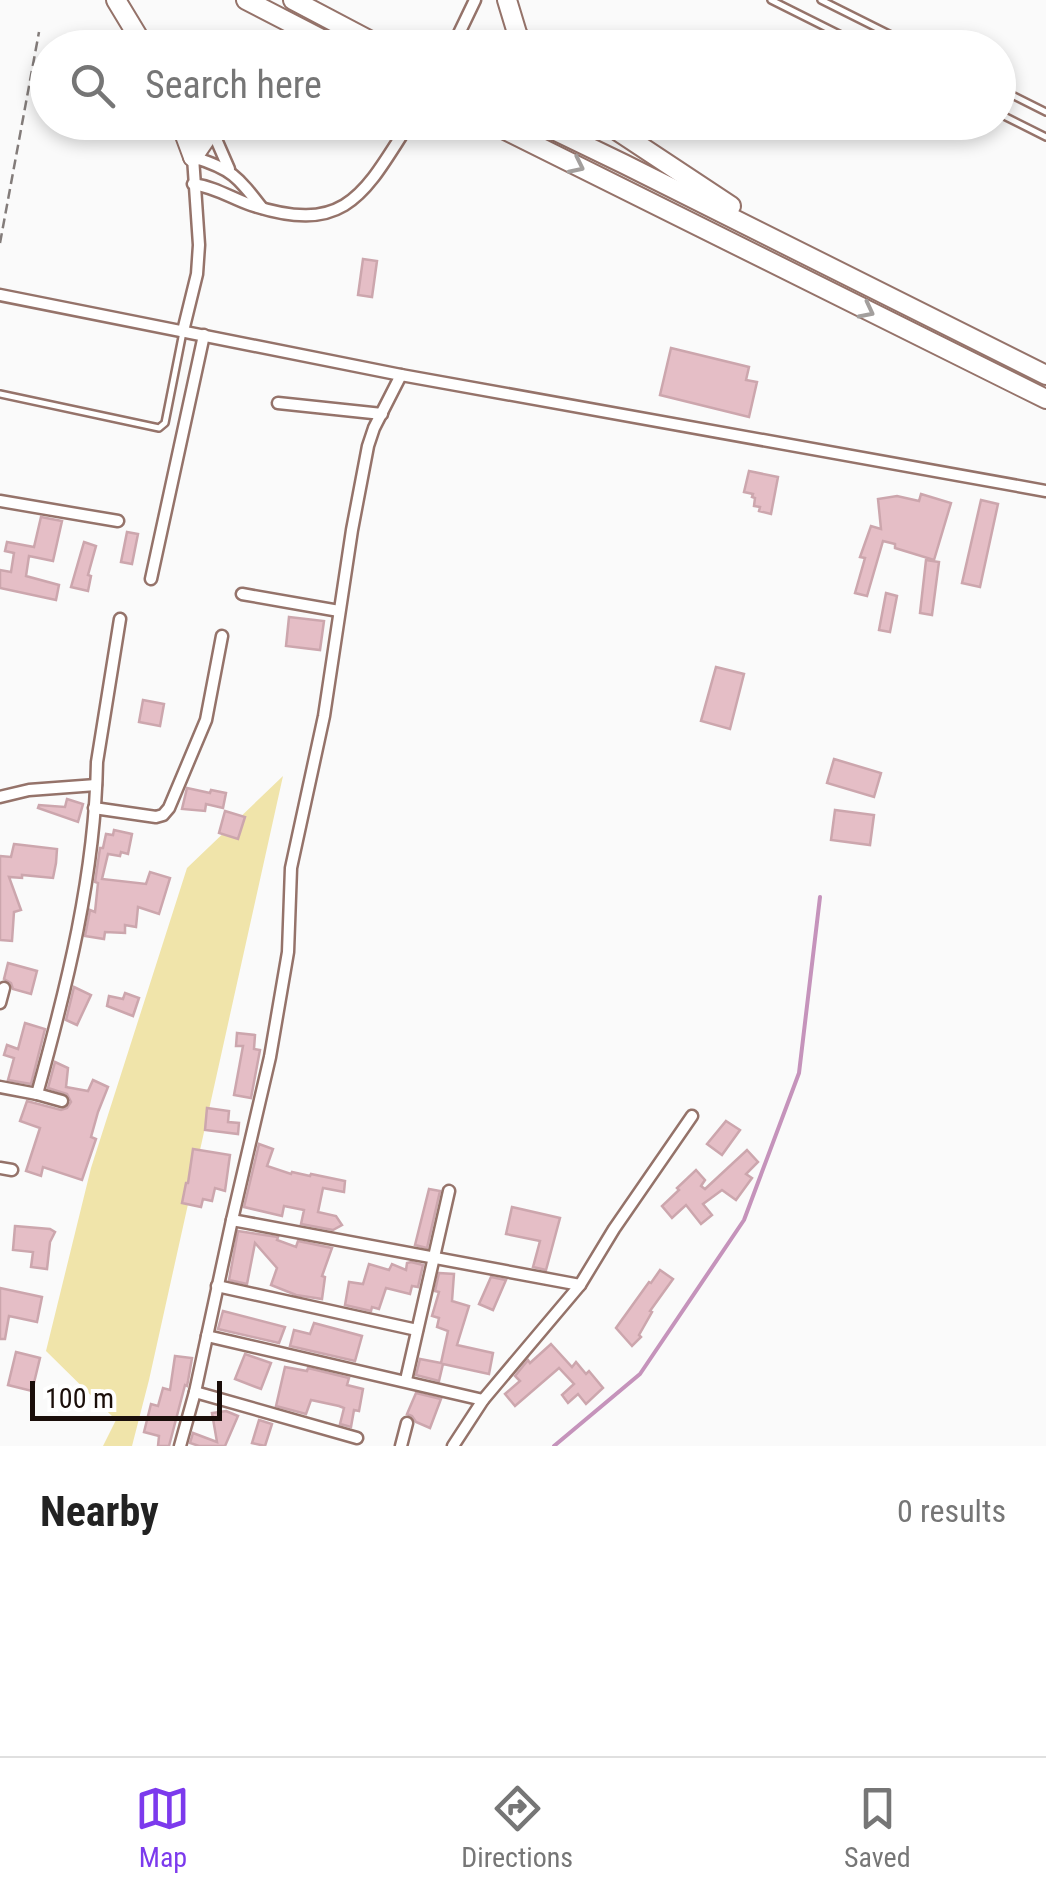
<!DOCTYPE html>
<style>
:root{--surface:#fff;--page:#f2f2f2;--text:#222;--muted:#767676;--line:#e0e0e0;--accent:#7c3aed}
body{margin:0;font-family:"Roboto Condensed",sans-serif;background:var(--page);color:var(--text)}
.scale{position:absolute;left:30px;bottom:25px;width:192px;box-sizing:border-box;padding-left:10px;border:5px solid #1a0e0a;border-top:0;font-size:28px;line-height:35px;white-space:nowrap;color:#1a0e0a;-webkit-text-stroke:8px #fff;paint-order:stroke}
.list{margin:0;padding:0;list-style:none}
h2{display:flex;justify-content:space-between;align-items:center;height:130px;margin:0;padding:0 40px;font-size:42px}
h2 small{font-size:32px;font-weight:400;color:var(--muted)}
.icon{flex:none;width:55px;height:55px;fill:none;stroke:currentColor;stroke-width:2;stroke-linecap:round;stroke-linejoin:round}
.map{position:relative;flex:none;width:1046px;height:1446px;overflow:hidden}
.search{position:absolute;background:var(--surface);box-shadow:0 5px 15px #0003;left:30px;right:30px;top:30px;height:110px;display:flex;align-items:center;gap:25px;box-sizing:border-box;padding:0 35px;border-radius:55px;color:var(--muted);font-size:38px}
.sheet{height:310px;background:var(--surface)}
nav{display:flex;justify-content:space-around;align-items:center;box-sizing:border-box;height:140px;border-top:2px solid var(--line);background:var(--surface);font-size:28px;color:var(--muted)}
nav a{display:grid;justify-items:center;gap:5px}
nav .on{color:var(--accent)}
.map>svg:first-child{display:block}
.green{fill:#f0e4aa}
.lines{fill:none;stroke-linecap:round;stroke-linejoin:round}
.stream{stroke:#c593bb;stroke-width:4}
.building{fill:#e5bec6;stroke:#cca6ad;stroke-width:2.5}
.lane-casing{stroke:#95736a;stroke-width:10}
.street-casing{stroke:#95736a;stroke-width:15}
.highway-casing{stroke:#95736a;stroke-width:22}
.path{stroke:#837c7a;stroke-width:2.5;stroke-dasharray:10 5;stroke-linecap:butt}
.lane{stroke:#fff;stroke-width:5}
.street{stroke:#fff;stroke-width:10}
.highway{stroke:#fff;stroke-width:18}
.oneway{stroke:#a39f9d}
</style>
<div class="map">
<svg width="1046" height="1446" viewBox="0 0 1046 1446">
<rect width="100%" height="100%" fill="#fafafa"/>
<polygon class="green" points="283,776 149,1380 132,1446 103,1446 116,1420 46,1351 91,1168 187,868"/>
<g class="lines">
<polyline class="stream" points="554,1446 640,1374 744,1220 799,1073 820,897"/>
</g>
<g class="building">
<polygon points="363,259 377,261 372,297 358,295"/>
<polygon points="671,348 749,367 746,380 757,382 749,417 660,395"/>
<polygon points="749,471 778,477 771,514 759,511 760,507 754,506 755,498 752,497 753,494 744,492"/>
<polygon points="921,494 951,503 934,560 895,548 895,544 883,541 867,596 855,593 865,558 860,557 871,526 881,529 878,499 897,496 919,501"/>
<polygon points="981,500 998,504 980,587 962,583"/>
<polygon points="41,517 62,521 53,561 29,556 26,576 59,585 56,600 0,588 0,570 11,572 14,553 5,551 7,542 34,547"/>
<polygon points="127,532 138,534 132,564 121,562"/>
<polygon points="84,542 96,546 88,575 91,576 88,591 71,587"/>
<polygon points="926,560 939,562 932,615 920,613"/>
<polygon points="886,593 897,596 890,632 879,630"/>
<polygon points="289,617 324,621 320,650 286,646"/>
<polygon points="716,667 744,674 730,729 701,721"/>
<polygon points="143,700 164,704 160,726 139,722"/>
<polygon points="834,759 881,773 874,797 827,783"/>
<polygon points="187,788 210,793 211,790 226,793 223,808 206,804 205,811 182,809"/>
<polygon points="67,799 83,804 78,822 38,808 39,805 65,807"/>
<polygon points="835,810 874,815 870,845 831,840"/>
<polygon points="225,811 245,817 238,839 219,833"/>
<polygon points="114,830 132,834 128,854 121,852 120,856 108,854 102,879 146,884 150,872 170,878 159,914 138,907 136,927 125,925 125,933 105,932 104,939 85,936 90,910 95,912 98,883 95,882 100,848 103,848 106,834 113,835"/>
<polygon points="14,844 57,849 56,863 53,878 22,875 22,878 9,877 21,910 14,912 12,941 0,940 0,856 11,857"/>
<polygon points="8,963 37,971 31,994 13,989 11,983 4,979"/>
<polygon points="74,987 91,995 77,1025 66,1020"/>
<polygon points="125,993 139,998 133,1016 107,1006 109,996 123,999"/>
<polygon points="25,1023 45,1029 31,1084 8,1080 14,1058 4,1055 7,1045 18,1049"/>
<polygon points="237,1033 255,1035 254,1049 260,1050 251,1098 234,1095 243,1046 236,1046"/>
<polygon points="55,1062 68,1068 66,1087 88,1091 93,1080 108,1087 98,1112 91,1137 96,1139 82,1180 43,1167 41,1176 26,1171 40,1128 20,1121 27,1101 61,1110 67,1108 71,1102 67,1094 48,1088"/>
<polygon points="207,1108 229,1111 228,1122 239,1123 238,1134 205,1130"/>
<polygon points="726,1121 740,1130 722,1155 707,1144"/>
<polygon points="259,1144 273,1149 267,1166 291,1174 292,1172 310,1176 311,1174 345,1181 344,1192 323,1188 318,1212 336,1216 342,1225 333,1230 301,1224 304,1210 284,1206 282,1216 244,1207"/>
<polygon points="193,1149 230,1155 225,1191 215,1188 212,1201 203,1199 201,1207 182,1203 186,1183 188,1183"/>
<polygon points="747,1150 758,1162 746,1174 752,1178 736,1200 722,1190 703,1204 712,1215 701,1224 686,1205 672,1218 662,1206 679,1190 677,1188 696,1170 705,1180 701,1186 705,1189"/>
<polygon points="429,1189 440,1191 427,1248 415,1245"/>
<polygon points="512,1207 560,1218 546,1270 533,1267 540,1241 506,1234"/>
<polygon points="15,1226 50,1229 55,1232 50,1242 47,1269 31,1267 33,1252 13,1250"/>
<polygon points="238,1231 278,1237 277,1240 296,1247 298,1241 332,1248 322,1276 325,1277 322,1299 296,1295 271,1285 277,1268 255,1243 247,1284 229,1280"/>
<polygon points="411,1262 423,1265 418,1287 412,1286 410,1294 386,1288 379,1309 372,1307 371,1311 345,1305 349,1282 363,1284 369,1264 389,1270 392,1264 406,1270 407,1263"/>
<polygon points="660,1270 673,1279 650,1311 652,1312 639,1335 641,1337 632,1346 616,1328 649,1282 651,1283"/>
<polygon points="439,1273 454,1274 452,1301 469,1306 457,1345 493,1353 489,1374 443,1364 439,1381 416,1375 420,1359 441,1363 448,1331 437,1327 439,1318 432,1316 439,1292 435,1291"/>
<polygon points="491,1277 506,1280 493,1310 479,1304"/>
<polygon points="0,1288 42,1297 37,1322 9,1316 5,1339 0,1339"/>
<polygon points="223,1311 285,1327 279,1343 218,1329"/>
<polygon points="314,1323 362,1336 355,1361 290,1346 294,1330 310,1334"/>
<polygon points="551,1344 572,1367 576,1362 586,1374 589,1371 603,1388 586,1404 578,1394 568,1403 562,1395 574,1384 559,1368 515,1406 505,1394 520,1381 515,1376 528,1360 530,1363"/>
<polygon points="16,1352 40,1358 32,1391 8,1385"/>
<polygon points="245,1354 271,1363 261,1389 235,1379"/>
<polygon points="175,1356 192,1358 188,1381 187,1386 185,1385 169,1446 158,1446 159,1436 144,1432 151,1404 158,1406 163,1388 170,1390"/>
<polygon points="285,1367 307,1371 308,1368 349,1378 347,1385 363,1389 359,1411 354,1410 351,1427 340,1424 344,1408 339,1406 311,1400 306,1414 276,1406"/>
<polygon points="416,1393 441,1399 430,1428 416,1422 412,1416 407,1414"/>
<polygon points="226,1411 238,1416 225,1446 199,1446 190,1443 193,1433 217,1442 212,1413"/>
<polygon points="259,1420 272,1424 265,1446 252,1443"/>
</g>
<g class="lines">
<g class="lane-casing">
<g id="lane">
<polyline points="771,0 867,48"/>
<polyline points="821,0 917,48"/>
<polyline points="998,88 1046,112"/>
<polyline points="998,113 1046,137"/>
<polyline points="0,394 159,428 165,423 183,332"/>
</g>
</g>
<g class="street-casing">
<g id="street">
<polyline points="452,48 475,0"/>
<polyline points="212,130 229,169"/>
<path d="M193 184C215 187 231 198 251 205 346 236 364 194 410 122"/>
<polyline points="0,295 401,375 1046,491"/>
<path d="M183 331 197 274 199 245 193 157C232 169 238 177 262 208"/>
<polyline points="278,403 382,414"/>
<polyline points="0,501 118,521"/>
<polyline points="151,579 204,335"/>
<polyline points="242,594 339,611"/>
<polyline points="0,797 29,790 96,785"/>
<polyline points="94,808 156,817 163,815 169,808 206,720 222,636"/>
<polyline points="0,1003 4,988"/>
<path d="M0 1087 37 1094C67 986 95 875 97 762L120 619"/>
<polyline points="37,1094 62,1101"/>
<polyline points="0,1168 12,1170"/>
<polyline points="232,1220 580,1285"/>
<polyline points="217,1286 417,1330"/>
<polyline points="207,1336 483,1400"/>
<polyline points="406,1380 449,1191"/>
<polyline points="195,1392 357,1438"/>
<polyline points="180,1446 195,1392 232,1220 270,1057 288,952 291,868 324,716 352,530 368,446 374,428 401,375"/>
<polyline points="401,1446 407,1423"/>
<polyline points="453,1446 483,1400 580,1285 614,1229 692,1116"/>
</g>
</g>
<g class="highway-casing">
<g id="highway">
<polyline points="116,0 145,48"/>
<polyline points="246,0 339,48"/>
<polyline points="293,0 384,48"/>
<polyline points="507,0 517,33 525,48"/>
<polyline points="180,122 193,157"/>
<polyline points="489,122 1046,399"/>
<polyline points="537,122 624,164 1046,375"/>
<polyline points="604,122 731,206"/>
<polyline points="193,157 217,122"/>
</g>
</g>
<polyline class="path" points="0,243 39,32"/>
<use href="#lane" class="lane"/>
<use href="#street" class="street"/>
<use href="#highway" class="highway"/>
</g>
<defs><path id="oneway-chevron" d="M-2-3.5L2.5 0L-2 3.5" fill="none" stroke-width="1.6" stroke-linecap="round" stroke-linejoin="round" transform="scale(2.5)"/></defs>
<g class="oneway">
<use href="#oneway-chevron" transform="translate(577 166) rotate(26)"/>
<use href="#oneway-chevron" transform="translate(867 311) rotate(27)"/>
</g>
</svg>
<div class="scale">100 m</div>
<div class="search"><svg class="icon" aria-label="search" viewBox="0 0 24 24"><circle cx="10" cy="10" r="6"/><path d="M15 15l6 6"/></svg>Search here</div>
</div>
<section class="sheet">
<h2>Nearby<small>0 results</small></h2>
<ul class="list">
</ul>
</section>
<nav>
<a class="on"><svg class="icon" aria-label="map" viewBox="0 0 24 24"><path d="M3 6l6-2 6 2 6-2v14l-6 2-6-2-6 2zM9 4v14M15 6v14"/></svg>Map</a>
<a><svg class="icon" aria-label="directions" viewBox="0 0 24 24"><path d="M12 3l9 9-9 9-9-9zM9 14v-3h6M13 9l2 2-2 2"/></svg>Directions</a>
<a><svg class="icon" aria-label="saved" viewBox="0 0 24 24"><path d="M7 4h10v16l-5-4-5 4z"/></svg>Saved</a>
</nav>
